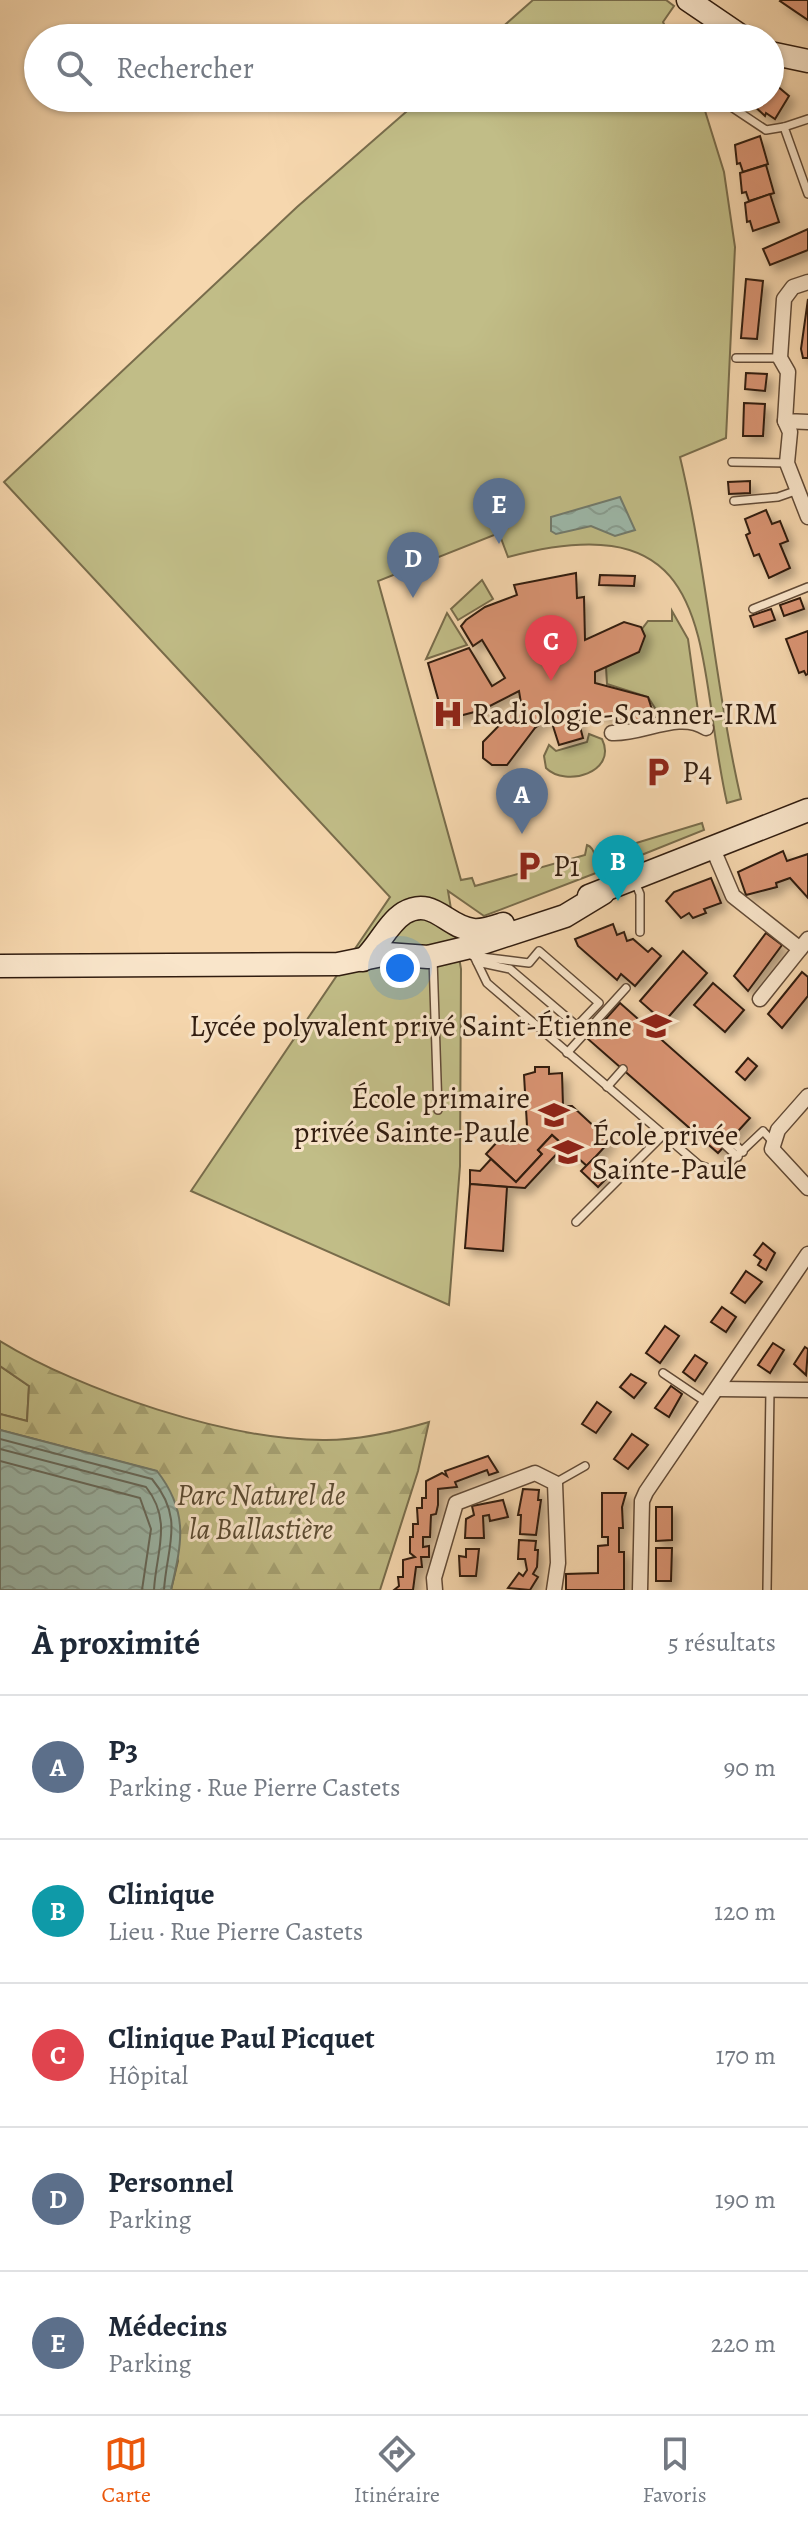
<!DOCTYPE html>
<html lang="fr">
<meta charset="utf-8">
<style>
:root{--surface:#fff;--page:#f2f2f3;--text:#1f2937;--muted:#747a83;--line:#e0e1e3;--accent:#ea580c}
body{margin:0;font-family:Alegreya,serif;background:var(--page);color:var(--text)}
.you{position:absolute;left:400px;top:968px;width:28px;height:28px;margin:-20px;border:6px solid #fff;border-radius:50%;background:#1a73e8;box-shadow:0 0 0 12px #1a73e833}
.badge{display:grid;place-items:center;width:52px;height:52px;border-radius:50%;background:var(--accent);color:#fff;font-size:26px;font-weight:700}
.pin{position:absolute;translate:-50% -66px;filter:drop-shadow(0 2px 4px #0008)}
.pin::after{content:'';position:absolute;top:42px;width:28px;height:24px;background:inherit;clip-path:polygon(0 0,100% 0,50% 100%)}
.list{margin:0;padding:0;list-style:none}
h2{display:flex;justify-content:space-between;align-items:center;height:104px;margin:0;padding:0 32px;font-size:34px}
h2 small{font-size:26px;font-weight:400;color:var(--muted)}
.list li{display:grid;grid-template-columns:52px 1fr auto;gap:24px;align-items:center;box-sizing:border-box;height:144px;padding:0 32px;border-top:2px solid var(--line)}
.list b{display:block;font-size:30px;white-space:nowrap}
.list p{margin:0;font-size:26px;white-space:nowrap;color:var(--muted)}
.list em{font-size:26px;font-style:normal;color:var(--muted)}
.icon{flex:none;width:44px;height:44px;fill:none;stroke:currentColor;stroke-width:2;stroke-linecap:round;stroke-linejoin:round}
.map{position:relative;flex:none;width:808px;height:1590px;overflow:hidden}
.search{position:absolute;background:var(--surface);box-shadow:0 2px 6px #0004;left:24px;right:24px;top:24px;height:88px;display:flex;align-items:center;gap:20px;box-sizing:border-box;padding:0 28px;border-radius:44px;color:var(--muted);font-size:30px}
.sheet{height:824px;background:var(--surface)}
nav{display:flex;justify-content:space-around;align-items:center;box-sizing:border-box;height:112px;border-top:2px solid var(--line);background:var(--surface);font-size:22px;color:var(--muted)}
nav a{display:grid;justify-items:center;gap:4px}
nav .on{color:var(--accent)}
.map>svg:first-child{display:block}
.green{fill:#c1bd87;stroke:#786c4b;stroke-width:2}
.forest{fill:url(#forest-firs);stroke:#786c4b;stroke-width:2}
.water{fill:url(#water-waves);stroke:#717b6d;stroke-width:2}
.lines{fill:none;stroke-linecap:round;stroke-linejoin:round}
.shore{stroke:#666b5e;stroke-width:2}
.building{fill:#d89372;stroke:#301c0f;stroke-width:2;filter:url(#shadow)}
.lane-casing{stroke:#624b37;stroke-width:10}
.street-casing{stroke:#624b37;stroke-width:17}
.secondary-casing{stroke:#301c0f;stroke-width:25}
.lane{stroke:#f9e5ca;stroke-width:7}
.street{stroke:#f9e5ca;stroke-width:14}
.secondary{stroke:#f9e5ca;stroke-width:22}
.labels{text-anchor:middle;dominant-baseline:central;stroke-width:6;stroke-linejoin:round;paint-order:stroke}
.poi-label{font-size:30px;fill:#301c0f;stroke:#f9e5ca;text-anchor:start}
.park-label{font-size:30px;font-style:italic;fill:#5c4c33;stroke:#f9e5ca}
</style>
<div class="map">
<svg width="808" height="1590" viewBox="0 0 808 1590">
<defs>
<pattern id="forest-firs" width="22" height="20" patternUnits="userSpaceOnUse" patternTransform="scale(2)"><rect width="22" height="20" fill="#c1bd87"/><path d="M5 1l3.5 6h-7zM16 11l3.5 6h-7z" fill="#a6a273"/></pattern>
<pattern id="water-waves" width="16" height="10" patternUnits="userSpaceOnUse" patternTransform="scale(2)"><rect width="16" height="10" fill="#9dbaac"/><path d="M0 5q4-4 8 0t8 0" fill="none" stroke="#889f93"/></pattern>
<filter id="shadow"><feDropShadow dx="6" dy="6" stdDeviation="4" flood-color="#0004"/></filter>
</defs>
<rect width="100%" height="100%" fill="#f6d7ae"/>
<filter id="stains"><feTurbulence type="fractalNoise" baseFrequency=".0025" numOctaves="4"/><feColorMatrix values="0 0 0 0 .2 0 0 0 0 .09 0 0 0 0 .02 0 0 0 .5 -.17"/></filter>
<radialGradient id="worn" r=".72"><stop offset=".6" stop-color="#630" stop-opacity="0"/><stop offset="1" stop-color="#630" stop-opacity=".3"/></radialGradient>
<g class="green">
<polygon points="533,0 666,0 674,6 663,22 671,38 490,38"/>
<path d="M422 98H701L724 172 735 247 726 438 680 457C707 570 715 686 741 799L727 803C693 653 725 499 508 557L499 533 378 581 461 880 472 878 475 886 585 855 587 845C596 848 597 864 596 873L484 916 448 891 461 969 460 1166 449 1305 191 1191 390 897 4 482 297 207Z"/>
<polygon points="482,580 493,599 458,620 451,609"/>
<path d="M672 611 688 639 699 718 656 719 658 713 648 697 607 684 606 667C622 658 648 651 642 629L648 621H672Z"/>
<polygon points="447,613 467,645 426,659"/>
<path d="M589 734 602 739C618 772 566 788 546 768L544 756 549 745 556 751 587 742Z"/>
<polygon points="702,823 704,830 624,862 613,850"/>
<polygon points="0,1366 29,1386 27,1421 0,1414"/>
</g>
<path class="forest" d="M0 1341C81 1391 231 1441 326 1440 361 1440 395 1432 429 1422L418 1471 380 1590H171L178 1561 156 1471 0 1430V1414L27 1421 29 1386 0 1366Z"/>
<g class="water">
<polygon points="620,497 635,530 615,536 591,526 556,534 551,531 551,517"/>
<path d="M0 1430 157 1471C189 1512 182 1542 171 1590H0Z"/>
</g>
<g class="lines">
<g class="shore">
<path d="M0 1439 152 1479C185 1519 167 1545 164 1590"/>
<path d="M0 1449 146 1487C173 1521 156 1552 154 1590"/>
<polyline points="0,1461 140,1498 151,1529 142,1590"/>
</g>
</g>
<g class="building">
<polygon points="781,0 808,0 808,20 780,1"/>
<polygon points="770,80 789,96 775,119 766,113 765,116 751,103 754,98 770,98"/>
<polygon points="760,136 768,164 743,172 740,163 737,164 735,145"/>
<polygon points="766,165 774,193 749,201 746,192 742,193 740,173"/>
<polygon points="770,194 779,222 753,231 750,221 747,222 745,203"/>
<polygon points="808,229 808,250 770,265 763,249"/>
<polygon points="746,279 763,281 757,339 741,338"/>
<polygon points="808,299 808,358 803,358 801,349"/>
<polygon points="746,373 767,374 765,391 745,389"/>
<polygon points="744,403 765,404 763,436 743,436"/>
<polygon points="750,481 750,493 729,494 728,482"/>
<polygon points="766,510 772,524 780,521 788,541 780,544 790,568 769,578 759,554 754,556 746,535 750,533 745,519"/>
<polygon points="576,573 577,598 584,597 585,640 624,622 641,627 645,636 639,652 595,672 595,683 648,697 654,716 638,726 583,709 576,711 577,715 554,722 553,717 547,719 535,728 507,765 492,765 483,758 483,742 521,703 519,691 482,710 444,720 428,663 469,648 492,686 505,678 482,640 473,646 461,626 466,620 485,607 517,595 514,585"/>
<polygon points="600,575 635,576 634,586 599,585"/>
<polygon points="800,598 804,609 784,616 780,605"/>
<polygon points="771,609 775,620 754,627 750,616"/>
<polygon points="808,631 808,674 806,675 804,671 799,673 786,639"/>
<polygon points="577,715 583,738 559,745 552,723"/>
<polygon points="783,851 787,861 808,854 808,898 790,878 776,883 777,887 746,895 738,872"/>
<polygon points="711,878 721,903 704,909 706,913 693,918 689,913 681,918 666,901 674,892"/>
<polygon points="613,924 617,935 624,932 627,941 633,939 648,952 652,948 661,956 635,986 621,974 617,980 578,946 575,939"/>
<polygon points="766,933 782,945 748,991 734,976"/>
<polygon points="683,951 707,973 664,1022 640,1001"/>
<polygon points="802,972 808,977 808,996 782,1028 768,1014"/>
<polygon points="713,983 744,1010 725,1032 694,1005"/>
<polygon points="620,1003 750,1118 718,1153 588,1039"/>
<polygon points="748,1058 757,1066 745,1080 736,1072"/>
<polygon points="535,1067 549,1067 549,1074 562,1073 563,1106 572,1106 610,1141 587,1166 552,1135 538,1150 542,1154 516,1182 486,1154 511,1127 519,1135 527,1126 524,1075 535,1072"/>
<polygon points="552,1135 564,1146 525,1188 470,1184 470,1170 480,1171 491,1159 516,1182 542,1154 538,1150"/>
<polygon points="594,1158 602,1165 598,1169 607,1178 598,1187 581,1171"/>
<polygon points="470,1184 507,1187 503,1251 465,1248"/>
<polygon points="763,1243 775,1253 766,1270 758,1265 761,1260 754,1255"/>
<polygon points="746,1271 762,1282 745,1303 731,1293"/>
<polygon points="722,1307 736,1317 726,1332 711,1322"/>
<polygon points="665,1326 679,1336 660,1363 646,1353"/>
<polygon points="773,1343 784,1350 770,1373 758,1365"/>
<polygon points="805,1347 808,1349 806,1375 794,1364"/>
<polygon points="695,1355 707,1363 695,1381 683,1372"/>
<polygon points="631,1374 646,1383 634,1398 620,1387"/>
<polygon points="671,1386 682,1394 669,1417 655,1408"/>
<polygon points="597,1402 611,1412 596,1433 582,1424"/>
<polygon points="632,1434 648,1445 628,1469 614,1459"/>
<polygon points="488,1456 498,1472 489,1475 487,1470 455,1482 457,1487 438,1489 438,1505 436,1514 431,1515 430,1537 423,1537 423,1547 429,1546 429,1557 421,1557 422,1567 416,1567 413,1590 394,1590 399,1586 398,1577 403,1577 403,1560 415,1557 410,1553 410,1537 413,1537 413,1524 418,1524 417,1508 422,1508 422,1498 426,1498 426,1481 442,1473 447,1476 445,1471"/>
<polygon points="523,1489 539,1490 538,1500 541,1500 536,1535 520,1534 521,1515 518,1515"/>
<polygon points="602,1493 626,1493 622,1507 623,1528 619,1528 619,1552 624,1552 624,1590 566,1590 566,1574 598,1573 598,1546 608,1545 608,1537 602,1537"/>
<polygon points="503,1500 508,1517 490,1521 489,1515 483,1516 484,1538 465,1538 466,1519 474,1515 472,1506"/>
<polygon points="656,1507 672,1507 672,1540 656,1541"/>
<polygon points="519,1540 536,1541 535,1550 538,1550 537,1567 533,1574 538,1577 530,1590 508,1588 519,1573 523,1576 527,1570 525,1559 518,1559"/>
<polygon points="656,1548 672,1548 671,1581 656,1581"/>
<polygon points="466,1549 479,1549 476,1576 460,1576 459,1556 466,1557"/>
</g>
<g class="lines">
<g class="lane-casing">
<g id="lane">
<polyline points="718,98 766,130 784,127"/>
<polyline points="808,119 784,127 808,194"/>
<polyline points="736,358 780,358"/>
<polyline points="732,462 787,463"/>
<polyline points="734,501 778,497 798,490"/>
<polyline points="753,609 808,587"/>
<polyline points="635,882 640,894 640,932"/>
<polyline points="471,950 487,983 699,1165 717,1171 723,1169 763,1131 772,1141"/>
<polyline points="473,956 529,963 539,951 599,1003 577,1026 510,969 477,962"/>
<polyline points="433,958 438,1110"/>
<polyline points="567,1053 626,988"/>
<polyline points="607,1087 623,1069"/>
<polyline points="730,1140 743,1152"/>
<polyline points="725,1145 738,1157"/>
<polyline points="576,1222 663,1135"/>
<polyline points="663,1373 706,1402"/>
<polyline points="555,1483 585,1466"/>
<polyline points="767,1590 770,1390"/>
</g>
</g>
<g class="street-casing">
<g id="street">
<polyline points="808,282 793,287 784,299 780,358 788,372 785,421 808,422"/>
<polyline points="785,421 790,432 787,463 808,517"/>
<path d="M612 733C642 735 679 710 706 728"/>
<polyline points="713,849 733,896 800,949"/>
<polyline points="760,999 808,939"/>
<polyline points="808,1096 778,1130 772,1149 808,1188"/>
<polyline points="719,1389 808,1390"/>
<polyline points="435,1590 434,1578 456,1503 535,1473 555,1483 558,1563 554,1590"/>
<polyline points="640,1590 642,1501 646,1492 808,1254"/>
</g>
</g>
<g class="secondary-casing">
<g id="secondary">
<polyline points="688,0 744,38"/>
<polyline points="770,53 808,61"/>
<polyline points="589,896 808,810"/>
<path d="M363 960C378 947 387 924 404 913 433 896 446 927 473 930 483 931 494 927 503 924"/>
<polyline points="0,966 338,964 387,954 428,957 470,947 565,916 603,893"/>
</g>
</g>
<use href="#lane" class="lane"/>
<use href="#street" class="street"/>
<use href="#secondary" class="secondary"/>
</g>
<defs>
<g id="hospital-bare" transform="scale(2.4)"><path d="M-5-5h3v3.5h4V-5h3V5h-3V1.5h-4V5h-3Z" fill="#8f2418" stroke="#f9e5ca" stroke-width="2.5" paint-order="stroke"/></g>
<g id="parking-bare" transform="scale(2.4)"><path d="M-3.5-5.5H1a3.5 3.5 0 0 1 0 7H-1V5.5H-3.5ZM-1-3.4V-.6H.8a1.4 1.4 0 0 0 0-2.8Z" fill="#8f2418" stroke="#f9e5ca" stroke-width="2.5" paint-order="stroke"/></g>
<g id="school-bare" transform="scale(2.4)"><path d="M0-5L7-2L0 1L-7-2ZM-4 1L0 2.5L4 1V4Q0 6-4 4Z" fill="#8f2418" stroke="#f9e5ca" stroke-width="2.5" paint-order="stroke"/></g>
</defs>
<g fill-rule="evenodd">
<use href="#hospital-bare" x="448" y="714"/>
<use href="#parking-bare" x="658" y="772"/>
<use href="#parking-bare" x="529" y="866"/>
<use href="#school-bare" x="656" y="1026"/>
<use href="#school-bare" x="554" y="1115"/>
<use href="#school-bare" x="568" y="1152"/>
</g>
<g class="labels">
<g class="poi-label">
<text x="472" y="714">Radiologie-Scanner-IRM</text>
<text x="682" y="772">P4</text>
<text x="553" y="866">P1</text>
<text x="632" y="1026" text-anchor="end">Lycée polyvalent privé Saint-Étienne</text>
<text x="530" y="1098" text-anchor="end">École primaire<tspan x="530" dy="34">privée Sainte-Paule</tspan></text>
<text x="592" y="1135">École privée<tspan x="592" dy="34">Sainte-Paule</tspan></text>
</g>
<g class="park-label">
<text x="261" y="1495">Parc Naturel de<tspan x="261" dy="34">la Ballastière</tspan></text>
</g>
</g>
<rect width="100%" height="100%" filter="url(#stains)"/>
<rect width="100%" height="100%" fill="url(#worn)"/>
</svg>
<div class="you"></div>
<div class="pin badge" style="left:522px;top:834px;background:#5c6f8a">A</div>
<div class="pin badge" style="left:618px;top:901px;background:#0f9aa8">B</div>
<div class="pin badge" style="left:551px;top:681px;background:#e0444e">C</div>
<div class="pin badge" style="left:413px;top:598px;background:#5c6f8a">D</div>
<div class="pin badge" style="left:499px;top:544px;background:#5c6f8a">E</div>
<div class="search"><svg class="icon" aria-label="search" viewBox="0 0 24 24"><circle cx="10" cy="10" r="6"/><path d="M15 15l6 6"/></svg>Rechercher</div>
</div>
<section class="sheet">
<h2>À proximité<small>5 résultats</small></h2>
<ul class="list">
<li><span class="badge" style="background:#5c6f8a">A</span><div><b>P3</b><p>Parking · Rue Pierre Castets</p></div><em>90 m</em></li>
<li><span class="badge" style="background:#0f9aa8">B</span><div><b>Clinique</b><p>Lieu · Rue Pierre Castets</p></div><em>120 m</em></li>
<li><span class="badge" style="background:#e0444e">C</span><div><b>Clinique Paul Picquet</b><p>Hôpital</p></div><em>170 m</em></li>
<li><span class="badge" style="background:#5c6f8a">D</span><div><b>Personnel</b><p>Parking</p></div><em>190 m</em></li>
<li><span class="badge" style="background:#5c6f8a">E</span><div><b>Médecins</b><p>Parking</p></div><em>220 m</em></li>
</ul>
</section>
<nav>
<a class="on"><svg class="icon" aria-label="map" viewBox="0 0 24 24"><path d="M3 6l6-2 6 2 6-2v14l-6 2-6-2-6 2zM9 4v14M15 6v14"/></svg>Carte</a>
<a><svg class="icon" aria-label="directions" viewBox="0 0 24 24"><path d="M12 3l9 9-9 9-9-9zM9 14v-3h6M13 9l2 2-2 2"/></svg>Itinéraire</a>
<a><svg class="icon" aria-label="saved" viewBox="0 0 24 24"><path d="M7 4h10v16l-5-4-5 4z"/></svg>Favoris</a>
</nav>
